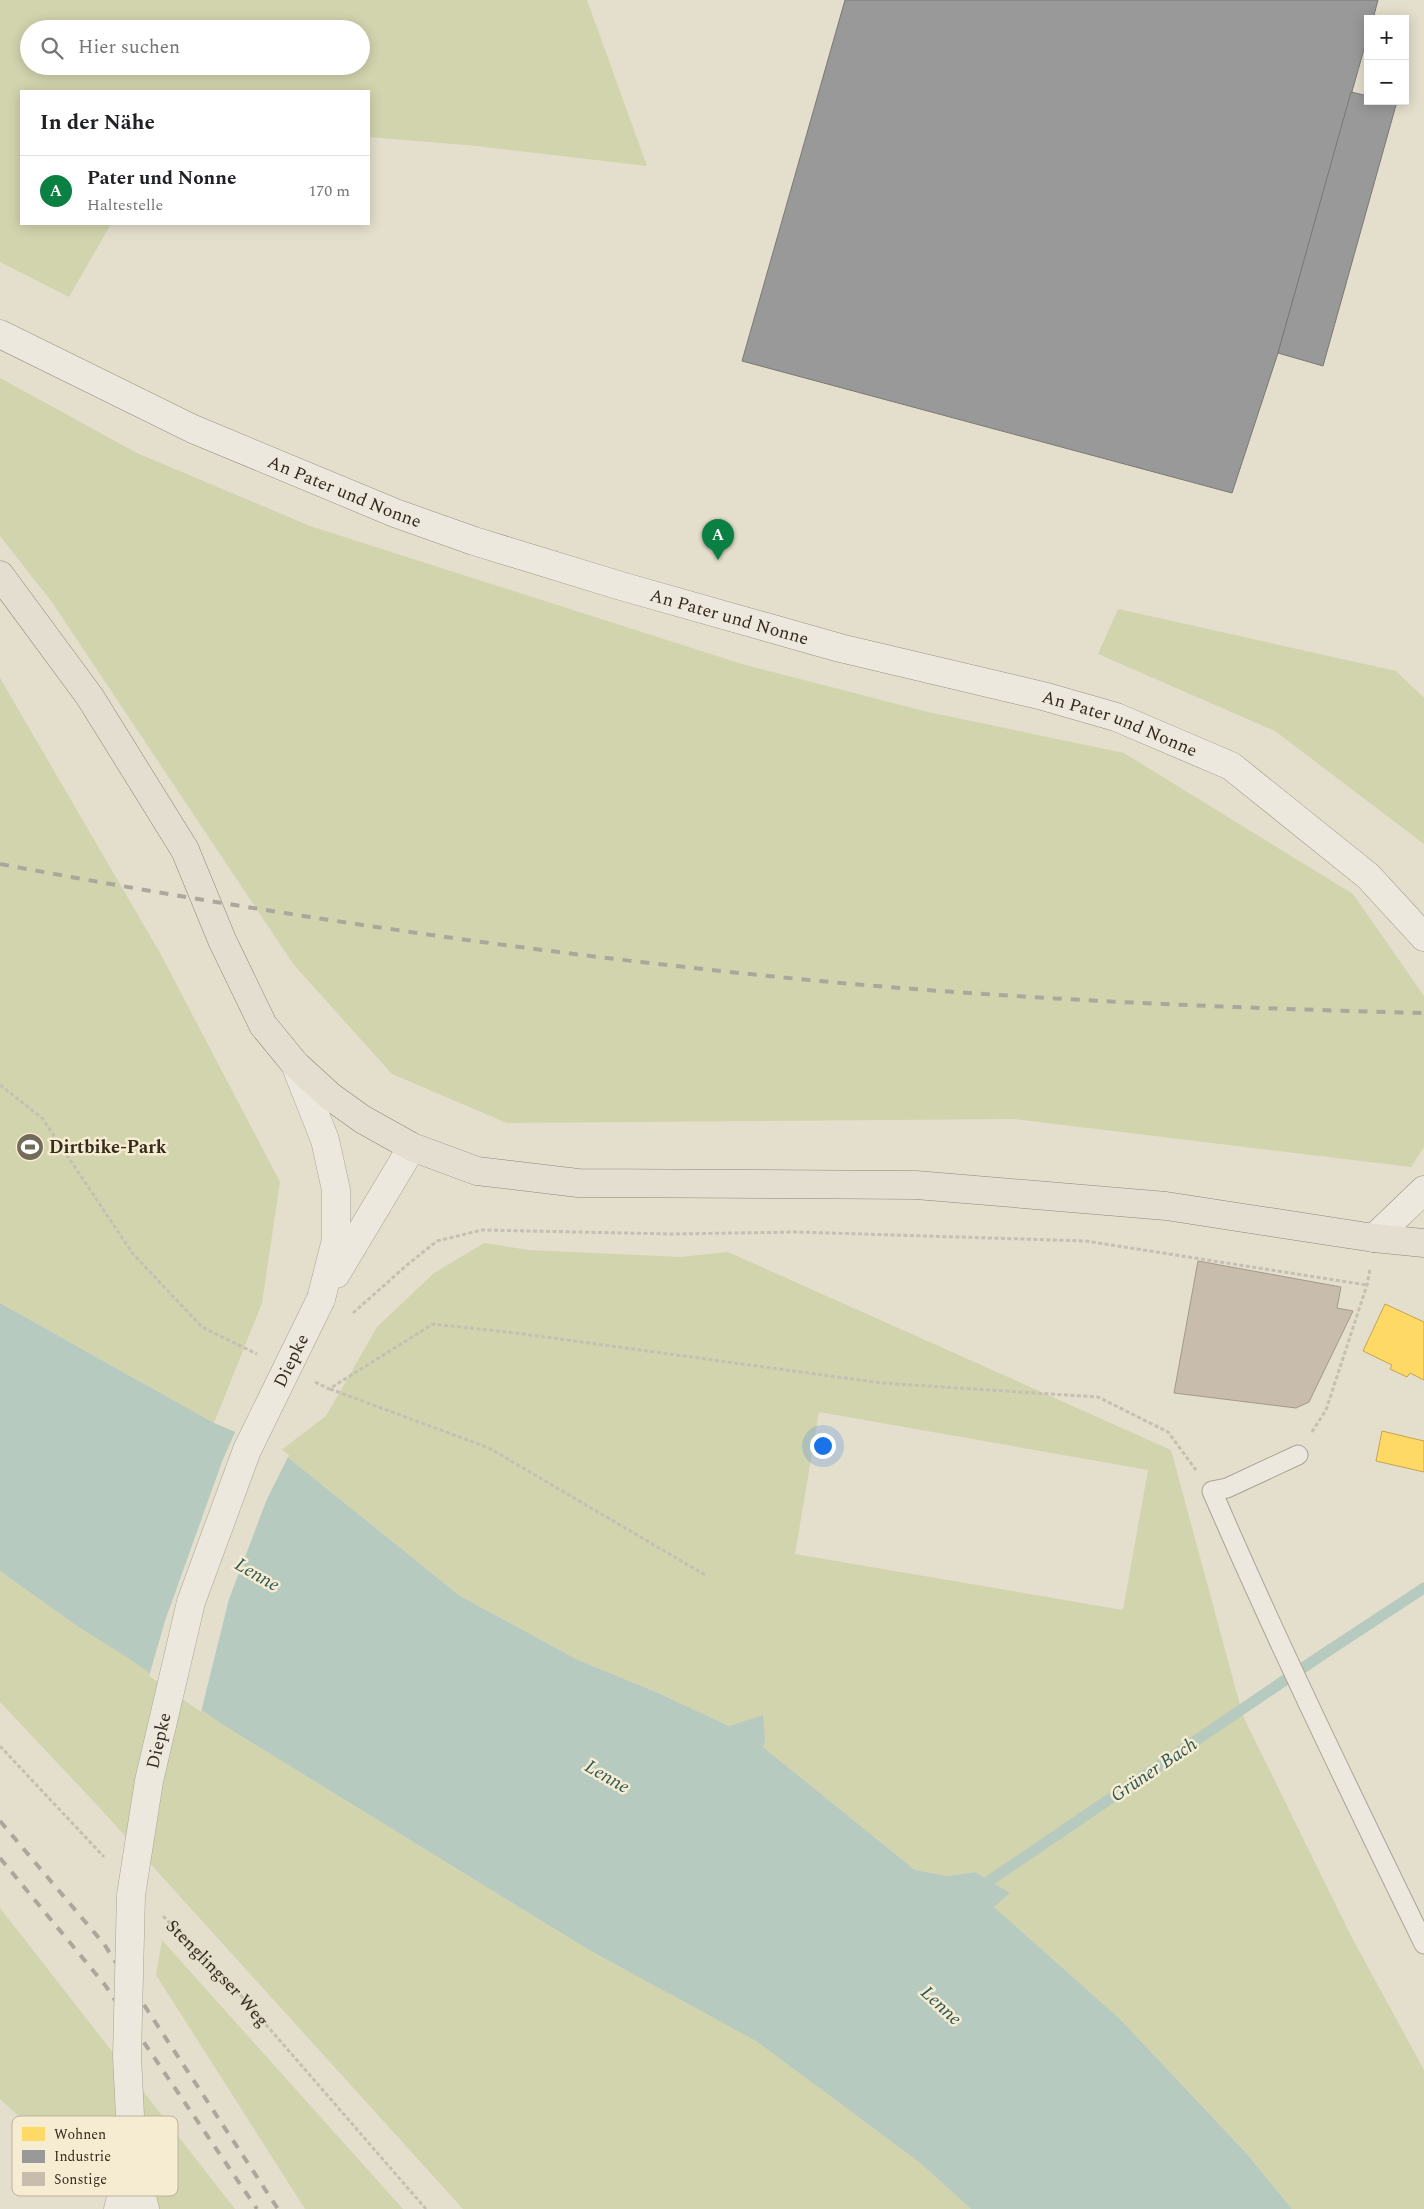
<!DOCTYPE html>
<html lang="de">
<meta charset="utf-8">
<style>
:root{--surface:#fff;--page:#f6f6f6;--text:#202124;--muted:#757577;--line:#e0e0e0;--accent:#0b8043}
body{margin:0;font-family:Spectral,serif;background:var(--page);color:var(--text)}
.controls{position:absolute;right:15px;top:15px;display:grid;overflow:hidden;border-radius:0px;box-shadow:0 2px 12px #0003}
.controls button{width:45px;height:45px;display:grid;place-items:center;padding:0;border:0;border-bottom:1px solid var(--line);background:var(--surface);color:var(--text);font:25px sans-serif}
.you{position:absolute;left:822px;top:1445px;width:18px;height:18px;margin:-12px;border:4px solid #fff;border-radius:50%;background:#1a73e8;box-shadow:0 0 0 8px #1a73e833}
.badge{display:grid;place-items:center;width:32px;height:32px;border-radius:50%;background:var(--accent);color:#fff;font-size:16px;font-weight:700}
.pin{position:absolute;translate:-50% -41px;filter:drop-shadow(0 1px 2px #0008)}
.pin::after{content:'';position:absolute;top:26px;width:18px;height:15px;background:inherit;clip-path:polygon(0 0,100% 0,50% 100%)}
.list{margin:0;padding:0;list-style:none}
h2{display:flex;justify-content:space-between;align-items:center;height:65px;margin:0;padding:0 20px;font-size:21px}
h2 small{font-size:16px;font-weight:400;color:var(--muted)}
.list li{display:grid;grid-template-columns:32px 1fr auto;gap:15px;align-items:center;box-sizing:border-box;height:70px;padding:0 20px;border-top:1px solid var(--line)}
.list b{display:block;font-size:19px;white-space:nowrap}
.list p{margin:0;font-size:16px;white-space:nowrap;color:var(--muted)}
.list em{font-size:16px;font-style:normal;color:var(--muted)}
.icon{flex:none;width:28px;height:28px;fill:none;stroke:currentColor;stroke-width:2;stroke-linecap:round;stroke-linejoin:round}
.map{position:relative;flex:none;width:1424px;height:2209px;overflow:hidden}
.search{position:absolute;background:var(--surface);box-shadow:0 2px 12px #0003;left:20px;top:20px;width:350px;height:55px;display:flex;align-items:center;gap:12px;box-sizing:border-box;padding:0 18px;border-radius:28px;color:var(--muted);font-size:19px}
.panel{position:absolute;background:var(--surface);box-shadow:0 2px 12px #0003;left:20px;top:90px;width:350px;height:135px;border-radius:0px}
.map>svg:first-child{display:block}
.green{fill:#d2d4ae;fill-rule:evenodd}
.water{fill:#b7cabf}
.pier{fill:#e4decc}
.homes{fill:#ffd966;stroke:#c3a550}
.industry{fill:#999;stroke:#7c7874}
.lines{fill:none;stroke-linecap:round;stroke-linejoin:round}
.stream{stroke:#b7cabf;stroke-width:11}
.building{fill:#c8bcad;stroke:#a4998b}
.service-casing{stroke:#a9a395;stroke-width:21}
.minor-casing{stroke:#a9a395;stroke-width:29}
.secondary-casing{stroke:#999285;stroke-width:29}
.primary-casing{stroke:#8e887c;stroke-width:29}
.path{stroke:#c5bfb4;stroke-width:3;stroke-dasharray:4 2.5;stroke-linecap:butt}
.service{stroke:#ece8de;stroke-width:19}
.minor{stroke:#ece8de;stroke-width:28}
.secondary{stroke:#ece8de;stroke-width:28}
.primary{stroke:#e3decf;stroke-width:28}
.rail{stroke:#aba79d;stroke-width:4;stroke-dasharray:9 9;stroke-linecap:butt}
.minor-bridge-casing{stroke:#a9a395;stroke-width:29;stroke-linecap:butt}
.minor-bridge{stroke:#ece8de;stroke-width:28}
.labels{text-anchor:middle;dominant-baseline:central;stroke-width:5;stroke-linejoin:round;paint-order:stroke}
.street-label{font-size:18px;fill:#372b1d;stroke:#f5ecd1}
.poi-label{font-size:18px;font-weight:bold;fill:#372b1d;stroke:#f5ecd1;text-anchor:start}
.water-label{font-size:19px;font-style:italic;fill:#2d5756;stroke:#f5ecd1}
.key{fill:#f5ecd1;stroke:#bcb29b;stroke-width:1}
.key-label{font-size:14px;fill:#372b1d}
</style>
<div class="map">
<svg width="1424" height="2209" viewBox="0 0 1424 2209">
<rect width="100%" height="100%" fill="#e4decc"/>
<g class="green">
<path d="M0 0H587L647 166 477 146 369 137V91H21V224H111L69 297 0 262ZM29 29H361V66H29Z"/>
<polygon points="0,378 137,453 310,526 742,664 928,712 1124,753 1353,894 1424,996 1424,1147 1411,1167 1014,1119 507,1123 392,1074 294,965 52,602 0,536"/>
<polygon points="1118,609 1396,671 1424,698 1424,844 1275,731 1098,654"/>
<polygon points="0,678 160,953 280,1182 262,1303 214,1423 0,1303"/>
<path d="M484 1243 529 1250 680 1257 728 1252 1171 1450 1243 1716 1351 1936 1424 2070V2209H1292L1247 2154 1120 2019 994 1907 1009 1893 975 1872 947 1876 915 1870 763 1747 729 1726 656 1692 578 1660 460 1596 280 1451 326 1416 377 1327 434 1273ZM819 1412 1148 1470 1123 1610 795 1554Z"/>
<polygon points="0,1571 77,1626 128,1658 220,1723 589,1950 756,2041 919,2162 971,2209 463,2209 98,1806 0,1702"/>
<polygon points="0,1908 235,2209 151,2209 62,2156 0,2099"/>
<polygon points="162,1940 403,2209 305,2209 156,1975"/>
</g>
<polygon class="water" points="0,1303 214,1423 280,1451 460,1596 578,1660 656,1692 729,1726 763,1715 765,1740 763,1747 915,1870 947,1876 975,1872 1010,1893 994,1907 1120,2019 1247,2154 1292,2209 971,2209 919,2162 756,2041 589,1950 220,1723 128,1658 77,1626 0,1571"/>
<polygon class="pier" points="236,1430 281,1449 289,1455 267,1499 229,1599 201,1712 149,1676 165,1621 223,1459"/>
<g class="homes">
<polygon points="1385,1304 1424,1322 1424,1380 1410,1373 1407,1377 1390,1369 1392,1365 1363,1351"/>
<polygon points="1382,1431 1424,1441 1424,1472 1376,1461"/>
</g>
<g class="industry">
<polygon points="845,0 1378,0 1373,19 1368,19 1368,35 1278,353 1232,493 742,361"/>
<polygon points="1351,92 1368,96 1368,101 1385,101 1396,105 1323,366 1278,353"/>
</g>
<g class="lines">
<polyline class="stream" points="981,1892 989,1881 1319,1657 1424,1588"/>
</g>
<polygon class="building" points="1198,1261 1341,1287 1337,1308 1353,1311 1309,1402 1296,1408 1174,1393"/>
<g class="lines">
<g class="service-casing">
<path id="service" d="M1298 1455 1227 1488 1212 1491C1278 1644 1351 1794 1424 1944"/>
</g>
<g class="minor-casing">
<g id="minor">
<polyline points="295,1064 325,1140 336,1190 336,1240 321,1299"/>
<polyline points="336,1274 412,1147"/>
<polyline points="132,2156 145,2209"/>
<polyline points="118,2209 131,2160"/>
</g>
</g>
<g class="secondary-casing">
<g id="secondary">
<path id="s2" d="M0 334 193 429 395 513 474 541 621 586 840 648 1043 696 1116 717 1231 766 1368 876 1424 937"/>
<polyline points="1374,1238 1424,1190"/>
</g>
</g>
<g class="primary-casing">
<polyline id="primary" points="0,575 90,697 185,850 222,940 263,1025 295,1064 330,1096 362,1119 412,1147 477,1171 578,1183 916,1185 1166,1206 1374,1238 1424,1243"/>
</g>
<g class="path">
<polyline points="0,1085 42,1118 133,1254 202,1327 257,1354"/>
<polyline points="353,1313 407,1265 437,1241 482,1230 672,1234 798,1232 1086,1241 1367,1285"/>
<polyline points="315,1382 329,1389 433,1324 516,1333 881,1383 1098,1397 1168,1432 1196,1470"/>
<polyline points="330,1389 489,1448 707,1576"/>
<polyline points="1312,1432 1326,1410 1367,1285 1370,1269"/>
<polyline points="0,1746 104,1857"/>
<path id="s1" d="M163 1916 236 1990 426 2209"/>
</g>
<use href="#service" class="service"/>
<use href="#minor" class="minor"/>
<use href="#secondary" class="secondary"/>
<use href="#primary" class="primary"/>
<g class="rail">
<path d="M0 864C279 916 559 957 841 983 1035 1000 1229 1008 1424 1013"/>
<polyline points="0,1821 104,1944 278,2209"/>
<polyline points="0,1858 105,1985 257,2209"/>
</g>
<g class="minor-bridge-casing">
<g id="minor-bridge">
<path id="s3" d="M132 2156 127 2056 131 1895 149 1781 191 1602 247 1450 321 1299"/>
</g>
</g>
<use href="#minor-bridge" class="minor-bridge"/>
</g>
<defs>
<g id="stadium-disc" transform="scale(1.4375)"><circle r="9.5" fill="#746a5a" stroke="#f5ecd1"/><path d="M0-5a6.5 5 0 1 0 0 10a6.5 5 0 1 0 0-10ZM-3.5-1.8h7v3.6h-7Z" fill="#fff"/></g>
</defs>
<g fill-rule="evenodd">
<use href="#stadium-disc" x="30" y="1147"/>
</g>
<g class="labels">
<g class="street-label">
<text stroke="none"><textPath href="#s2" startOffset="379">An Pater und Nonne</textPath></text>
<text stroke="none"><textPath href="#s2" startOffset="784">An Pater und Nonne</textPath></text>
<text stroke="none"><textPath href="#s2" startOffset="1189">An Pater und Nonne</textPath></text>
<text stroke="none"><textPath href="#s3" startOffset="822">Diepke</textPath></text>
<text stroke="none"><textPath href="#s3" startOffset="418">Diepke</textPath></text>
<text stroke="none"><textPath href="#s1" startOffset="79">Stenglingser Weg</textPath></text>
</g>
<g class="poi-label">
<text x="49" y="1147">Dirtbike-Park</text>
</g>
<g class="water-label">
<text transform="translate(257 1575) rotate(30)">Lenne</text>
<text transform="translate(1154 1770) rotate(-34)">Grüner Bach</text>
<text transform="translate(607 1777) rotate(30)">Lenne</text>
<text transform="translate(941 2006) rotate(43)">Lenne</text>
</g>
</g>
<rect x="12" y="2116" width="166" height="80" rx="8" class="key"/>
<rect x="22" y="2127" width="23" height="14" fill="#ffd966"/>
<rect x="22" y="2150" width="23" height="13" fill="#999"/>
<rect x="22" y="2172" width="23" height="14" fill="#c8bcad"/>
<g class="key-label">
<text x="54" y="2139">Wohnen</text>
<text x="54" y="2161">Industrie</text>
<text x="54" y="2184">Sonstige</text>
</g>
</svg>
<div class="controls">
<button>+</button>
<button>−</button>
</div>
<div class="you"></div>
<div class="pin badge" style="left:718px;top:560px">A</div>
<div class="search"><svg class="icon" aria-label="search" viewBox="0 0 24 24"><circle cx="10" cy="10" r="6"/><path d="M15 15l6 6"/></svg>Hier suchen</div>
<section class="panel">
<h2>In der Nähe<small></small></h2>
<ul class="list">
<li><span class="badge">A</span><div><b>Pater und Nonne</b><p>Haltestelle</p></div><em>170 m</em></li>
</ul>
</section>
</div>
